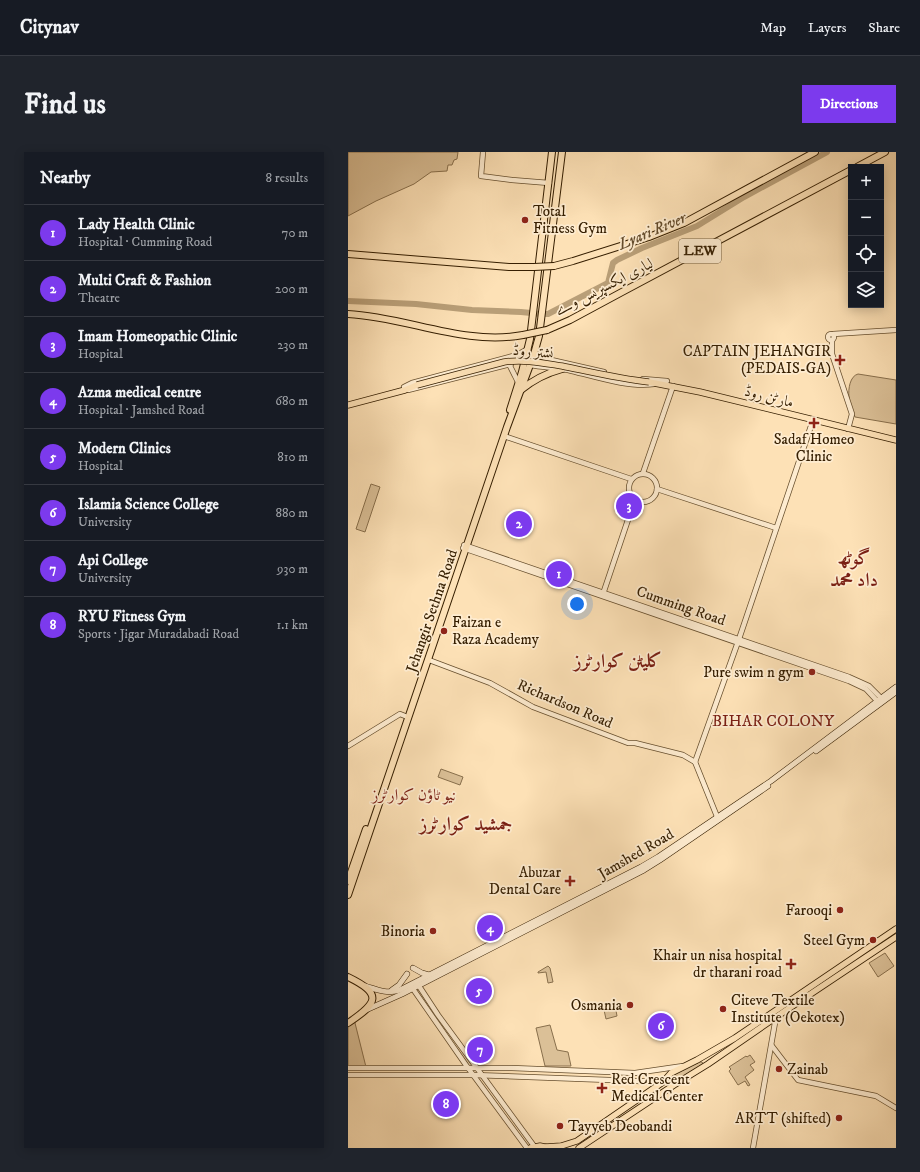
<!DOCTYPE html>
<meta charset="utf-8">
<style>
:root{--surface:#171b24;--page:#20242c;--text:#f1f3f6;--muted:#9ea1a6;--line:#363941;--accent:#7c3aed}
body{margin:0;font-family:"IM FELL DW Pica",Amiri,serif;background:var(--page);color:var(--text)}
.controls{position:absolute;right:12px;top:12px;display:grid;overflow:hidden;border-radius:0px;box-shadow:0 2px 10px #0003}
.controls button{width:36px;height:36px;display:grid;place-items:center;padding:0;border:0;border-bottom:1px solid var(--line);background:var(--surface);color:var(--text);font:20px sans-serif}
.you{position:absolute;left:229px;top:452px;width:14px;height:14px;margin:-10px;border:3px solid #fff;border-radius:50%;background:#1a73e8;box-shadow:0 0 0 6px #1a73e833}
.badge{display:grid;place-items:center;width:26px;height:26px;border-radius:50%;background:var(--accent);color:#fff;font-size:13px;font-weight:700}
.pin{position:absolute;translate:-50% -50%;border:2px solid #fff;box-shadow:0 1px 4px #0006}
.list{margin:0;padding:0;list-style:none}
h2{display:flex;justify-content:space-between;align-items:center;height:52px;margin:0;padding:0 16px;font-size:17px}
h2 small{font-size:13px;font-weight:400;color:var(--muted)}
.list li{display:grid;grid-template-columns:26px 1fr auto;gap:12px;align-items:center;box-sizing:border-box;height:56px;padding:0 16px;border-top:1px solid var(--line)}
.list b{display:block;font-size:15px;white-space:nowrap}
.list p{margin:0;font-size:13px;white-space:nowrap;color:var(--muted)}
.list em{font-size:13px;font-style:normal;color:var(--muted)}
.icon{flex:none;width:22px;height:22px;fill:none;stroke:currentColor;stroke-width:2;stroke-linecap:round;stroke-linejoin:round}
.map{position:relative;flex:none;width:548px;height:996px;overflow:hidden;border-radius:0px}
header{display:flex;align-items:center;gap:24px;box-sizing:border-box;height:56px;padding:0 20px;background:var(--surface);border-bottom:1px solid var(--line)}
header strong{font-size:19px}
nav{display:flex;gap:22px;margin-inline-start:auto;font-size:14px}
.intro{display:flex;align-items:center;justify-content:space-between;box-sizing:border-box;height:96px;padding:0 24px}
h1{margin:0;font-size:28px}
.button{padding:10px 18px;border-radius:0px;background:var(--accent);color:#fff;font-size:14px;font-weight:700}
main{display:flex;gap:24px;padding:0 24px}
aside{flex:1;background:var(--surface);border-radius:0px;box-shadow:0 2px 10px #0003}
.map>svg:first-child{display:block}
.green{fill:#dbc097;stroke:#886f4c}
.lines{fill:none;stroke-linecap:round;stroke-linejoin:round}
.river{stroke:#b99f78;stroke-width:6}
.tertiary-casing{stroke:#674f2e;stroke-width:6}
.secondary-casing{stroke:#351e01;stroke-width:6}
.primary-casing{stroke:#351e01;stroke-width:7}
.trunk-casing{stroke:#351e01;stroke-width:8}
.motorway-casing{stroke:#351e01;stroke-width:8}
.tertiary{stroke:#feecd0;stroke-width:4.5}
.secondary{stroke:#feecd0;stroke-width:5}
.primary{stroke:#fde1b6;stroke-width:5.5}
.trunk{stroke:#fde1b6;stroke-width:6}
.motorway{stroke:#fde1b6;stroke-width:6}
.primary-bridge-casing{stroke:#351e01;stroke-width:7;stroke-linecap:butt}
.motorway-bridge-casing{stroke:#351e01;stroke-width:8;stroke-linecap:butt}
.primary-bridge{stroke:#fde1b6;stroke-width:5.5}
.motorway-bridge{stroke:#fde1b6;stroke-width:6}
.poi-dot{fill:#8f2418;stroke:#feecd0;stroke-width:1.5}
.labels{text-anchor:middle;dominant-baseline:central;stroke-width:3.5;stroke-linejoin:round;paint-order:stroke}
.shield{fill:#feecd0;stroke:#715c3f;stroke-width:1}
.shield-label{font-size:14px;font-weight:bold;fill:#351e01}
.poi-label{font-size:15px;fill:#351e01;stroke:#feecd0;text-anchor:end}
.street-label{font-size:15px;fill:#351e01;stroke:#feecd0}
.water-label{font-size:16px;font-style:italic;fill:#634b2b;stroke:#feecd0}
.neighbourhood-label{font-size:16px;fill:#7a1f14;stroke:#feecd0}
.district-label{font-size:19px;font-weight:bold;fill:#7a1f14;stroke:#feecd0}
</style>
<header>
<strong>Citynav</strong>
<nav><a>Map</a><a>Layers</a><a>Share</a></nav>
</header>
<div class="intro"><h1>Find us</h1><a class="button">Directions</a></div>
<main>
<aside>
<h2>Nearby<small>8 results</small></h2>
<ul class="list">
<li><span class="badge">1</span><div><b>Lady Health Clinic</b><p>Hospital · Cumming Road</p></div><em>70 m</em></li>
<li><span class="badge">2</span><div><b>Multi Craft &amp; Fashion</b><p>Theatre</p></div><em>200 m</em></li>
<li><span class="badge">3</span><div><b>Imam Homeopathic Clinic</b><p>Hospital</p></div><em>230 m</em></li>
<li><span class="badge">4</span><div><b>Azma medical centre</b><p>Hospital · Jamshed Road</p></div><em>680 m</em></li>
<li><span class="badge">5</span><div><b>Modern Clinics</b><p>Hospital</p></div><em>810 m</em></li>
<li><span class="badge">6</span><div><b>Islamia Science College</b><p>University</p></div><em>880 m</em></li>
<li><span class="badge">7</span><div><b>Api College</b><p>University</p></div><em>930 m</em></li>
<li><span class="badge">8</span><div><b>RYU Fitness Gym</b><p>Sports · Jigar Muradabadi Road</p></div><em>1.1 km</em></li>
</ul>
</aside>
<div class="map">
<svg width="548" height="996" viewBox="0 0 548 996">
<rect width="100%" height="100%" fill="#fde1b6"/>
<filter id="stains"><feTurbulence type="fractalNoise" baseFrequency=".005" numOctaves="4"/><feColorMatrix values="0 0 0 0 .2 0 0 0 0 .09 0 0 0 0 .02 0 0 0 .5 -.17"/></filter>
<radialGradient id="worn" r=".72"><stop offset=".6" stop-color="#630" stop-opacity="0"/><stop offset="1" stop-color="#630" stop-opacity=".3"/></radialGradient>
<g class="green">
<polygon points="0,0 110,0 109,7 106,8 104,13 100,13 99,19 83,20 66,32 28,49 0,64"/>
<path d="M510 222 548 228V272L507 265C505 259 501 251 501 245 500 237 502 224 510 222Z"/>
<polygon points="23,332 32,335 17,380 8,377"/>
<polygon points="93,617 115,625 112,633 90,625"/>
<polygon points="537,801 546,814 530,825 521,811"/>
<polygon points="200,814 202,816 205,830 200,831 198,820 190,821 190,820"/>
<polygon points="267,853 269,864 258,867 256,858 259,855"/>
<polygon points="6,867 18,915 0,915 0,871"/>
<polygon points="202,873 209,898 220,900 223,914 197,914 188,876"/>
<polygon points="402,903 407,910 402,913 406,918 397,925 402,933 400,934 397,929 390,933 381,919 383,917 381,915 398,904 399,905"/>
<polygon points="352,910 354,910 355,912 326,930 323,929 323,925 338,915"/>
</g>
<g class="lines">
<polyline class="river" points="0,149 68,152 124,158 173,160 193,162 200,162 260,131 265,111 269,108 294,96 349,74 396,45 479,0"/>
<g class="tertiary-casing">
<g id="tertiary">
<polyline points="135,0 133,24 164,28 201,31"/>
<circle cx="483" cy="185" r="3"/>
<polyline points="485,182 548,178"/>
<polyline points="484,188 484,202 504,262 500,277"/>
<polyline points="186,202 199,207 256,220"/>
<polyline points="161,212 170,230"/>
<path d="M182 213C195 215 207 216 220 218 245 224 281 236 306 232"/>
<polyline points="295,227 319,229"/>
<polyline points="56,235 64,231 169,203 180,197"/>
<polyline points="60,238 163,212"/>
<polyline points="156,284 283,327"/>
<polyline points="295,321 325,234"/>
<circle cx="295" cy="336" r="14"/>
<polyline points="309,337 428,376"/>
<polyline points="116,393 501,525 521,534 535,548"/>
<polyline points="115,396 501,529 518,537 531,551"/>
<polyline points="255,442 287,347"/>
<polyline points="81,508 142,531 185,555 280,591 287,591 335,603 347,610"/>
<polyline points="0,594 52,562 57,564"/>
<polyline points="347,610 391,487 465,268"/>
<polyline points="347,610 370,667"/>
<polyline points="69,831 90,863 186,994"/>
<polyline points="63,834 120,916 179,996"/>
<polyline points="424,894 450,928 528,944 548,956"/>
<polyline points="0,916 164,916 287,921 335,914"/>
<polyline points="0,923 126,923 315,930"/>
<polyline points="405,996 428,865"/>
</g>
</g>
<g class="secondary-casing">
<g id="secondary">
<polyline points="468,599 548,540"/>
<polyline points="65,816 74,821 81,823"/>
<path d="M17 834C30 838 38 842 52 838L293 715 310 705 423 629 548 535"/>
<polyline points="44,838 51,833 59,822"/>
<polyline points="18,858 54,842 296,718 312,708 420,634"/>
</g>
</g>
<g class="primary-casing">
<g id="primary">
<polyline points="301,230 352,240 548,288"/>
<polyline points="0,253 57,238 69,233"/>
<polyline points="198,995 213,994 229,989 315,930 323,921 349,908 387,886 548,777"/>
<polyline points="182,996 192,994 201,996"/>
<polyline points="231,996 326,933 360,912 434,861 548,785"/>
</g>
</g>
<g class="trunk-casing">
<g id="trunk">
<path d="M173 238C185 228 199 221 214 217"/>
<polyline points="162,258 174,220 182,187 204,0"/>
<polyline points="0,729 18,677"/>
<polyline points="0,743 159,275 186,202 191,184 214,0"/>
<path d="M0 825C35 842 30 851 0 871"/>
</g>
</g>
<g class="motorway-casing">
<g id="motorway">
<polyline points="509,15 537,0"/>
<polyline points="0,102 161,115 186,115"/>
<polyline points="206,114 225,109 301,85 336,71 467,0"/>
<path d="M0 162C59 165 116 194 175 183"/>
<polyline points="199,178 222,168 274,140 503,18"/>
</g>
</g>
<use href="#tertiary" class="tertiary"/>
<use href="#secondary" class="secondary"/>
<use href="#primary" class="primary"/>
<use href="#trunk" class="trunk"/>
<use href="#motorway" class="motorway"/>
<g class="primary-bridge-casing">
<path id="primary-bridge" d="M69 233 156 210C176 207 195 211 214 214 243 220 272 227 301 230"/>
</g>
<g class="motorway-bridge-casing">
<g id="motorway-bridge">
<polyline points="186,115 206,114"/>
<polyline points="175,183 199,178"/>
</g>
</g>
<use href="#primary-bridge" class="primary-bridge"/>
<use href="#motorway-bridge" class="motorway-bridge"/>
</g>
<g class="poi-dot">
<circle cx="177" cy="68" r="4"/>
<path d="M490 202h4v4h4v4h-4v4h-4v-4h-4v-4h4z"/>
<path d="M464 265h4v4h4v4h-4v4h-4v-4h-4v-4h4z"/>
<circle cx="96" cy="479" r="4"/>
<circle cx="464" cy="520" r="4"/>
<path d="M220 723h4v4h4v4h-4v4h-4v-4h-4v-4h4z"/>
<circle cx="492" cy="758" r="4"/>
<circle cx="85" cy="779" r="4"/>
<circle cx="525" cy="788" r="4"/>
<path d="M441 806h4v4h4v4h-4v4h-4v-4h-4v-4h4z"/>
<circle cx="282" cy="853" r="4"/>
<circle cx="375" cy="857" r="4"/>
<circle cx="431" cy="917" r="4"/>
<path d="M252 930h4v4h4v4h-4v4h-4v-4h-4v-4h4z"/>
<circle cx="491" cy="966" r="4"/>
<circle cx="212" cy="974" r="4"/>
</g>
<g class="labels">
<rect class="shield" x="331" y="87" width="42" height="24" rx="3"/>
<g class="shield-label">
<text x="352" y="99">LEW</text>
</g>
<g class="poi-label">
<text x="185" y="59" text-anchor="start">Total<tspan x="185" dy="17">Fitness Gym</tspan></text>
<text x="483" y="199">CAPTAIN JEHANGIR<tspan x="483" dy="17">(PEDAIS-GA)</tspan></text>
<text x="466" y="287" text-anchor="middle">Sadaf Homeo<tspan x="466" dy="17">Clinic</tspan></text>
<text x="104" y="470" text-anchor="start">Faizan e<tspan x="104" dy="17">Raza Academy</tspan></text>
<text x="456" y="520">Pure swim n gym</text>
<text x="213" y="720">Abuzar<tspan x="213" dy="17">Dental Care</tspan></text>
<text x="484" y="758">Farooqi</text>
<text x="77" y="779">Binoria</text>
<text x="517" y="788">Steel Gym</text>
<text x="434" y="803">Khair un nisa hospital<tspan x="434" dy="17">dr tharani road</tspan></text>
<text x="383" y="848" text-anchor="start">Citeve Textile<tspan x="383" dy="17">Institute (Oekotex)</tspan></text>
<text x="274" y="853">Osmania</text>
<text x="439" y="917" text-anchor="start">Zainab</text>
<text x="263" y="927" text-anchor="start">Red Crescent<tspan x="263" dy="17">Medical Center</tspan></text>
<text x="483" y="966">ARTT (shifted)</text>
<text x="220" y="974" text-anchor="start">Tayyeb Deobandi</text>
</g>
<g class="street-label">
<text transform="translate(256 135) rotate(-27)">لیاری ایکسپریس وے</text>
<text transform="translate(185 200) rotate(5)">نشتر روڈ</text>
<text transform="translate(421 245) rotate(14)">مارٹن روڈ</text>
<text transform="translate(333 454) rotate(19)">Cumming Road</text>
<text transform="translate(84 459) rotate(-71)">Jehangir Sethna Road</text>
<text transform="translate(217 552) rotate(23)">Richardson Road</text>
<text transform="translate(288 702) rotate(-30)">Jamshed Road</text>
</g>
<g class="water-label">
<text transform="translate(304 79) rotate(-23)">Lyari River</text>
</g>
<g class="neighbourhood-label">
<text x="425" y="569">BIHAR COLONY</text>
<text x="66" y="643">نیو ٹاؤن کوارٹرز</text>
</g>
<g class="district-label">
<text x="506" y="406">گوٹھ<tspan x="506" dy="22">داد محمد</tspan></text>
<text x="270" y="509">کلیٹن کوارٹرز</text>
<text x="118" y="672">جمشید کوارٹرز</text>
</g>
</g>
<rect width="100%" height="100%" filter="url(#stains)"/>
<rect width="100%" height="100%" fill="url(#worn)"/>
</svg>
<div class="controls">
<button>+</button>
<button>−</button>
<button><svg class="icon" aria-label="locate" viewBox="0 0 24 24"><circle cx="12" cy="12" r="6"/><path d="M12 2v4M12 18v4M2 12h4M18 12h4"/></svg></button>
<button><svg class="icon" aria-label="layers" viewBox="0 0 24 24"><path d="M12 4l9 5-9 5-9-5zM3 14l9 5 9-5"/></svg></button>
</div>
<div class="you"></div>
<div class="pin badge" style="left:211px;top:422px">1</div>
<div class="pin badge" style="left:171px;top:372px">2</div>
<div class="pin badge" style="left:281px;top:354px">3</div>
<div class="pin badge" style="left:142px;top:776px">4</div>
<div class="pin badge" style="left:131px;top:839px">5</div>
<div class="pin badge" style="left:313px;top:874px">6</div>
<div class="pin badge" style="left:132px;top:898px">7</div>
<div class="pin badge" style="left:98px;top:952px">8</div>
</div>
</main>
